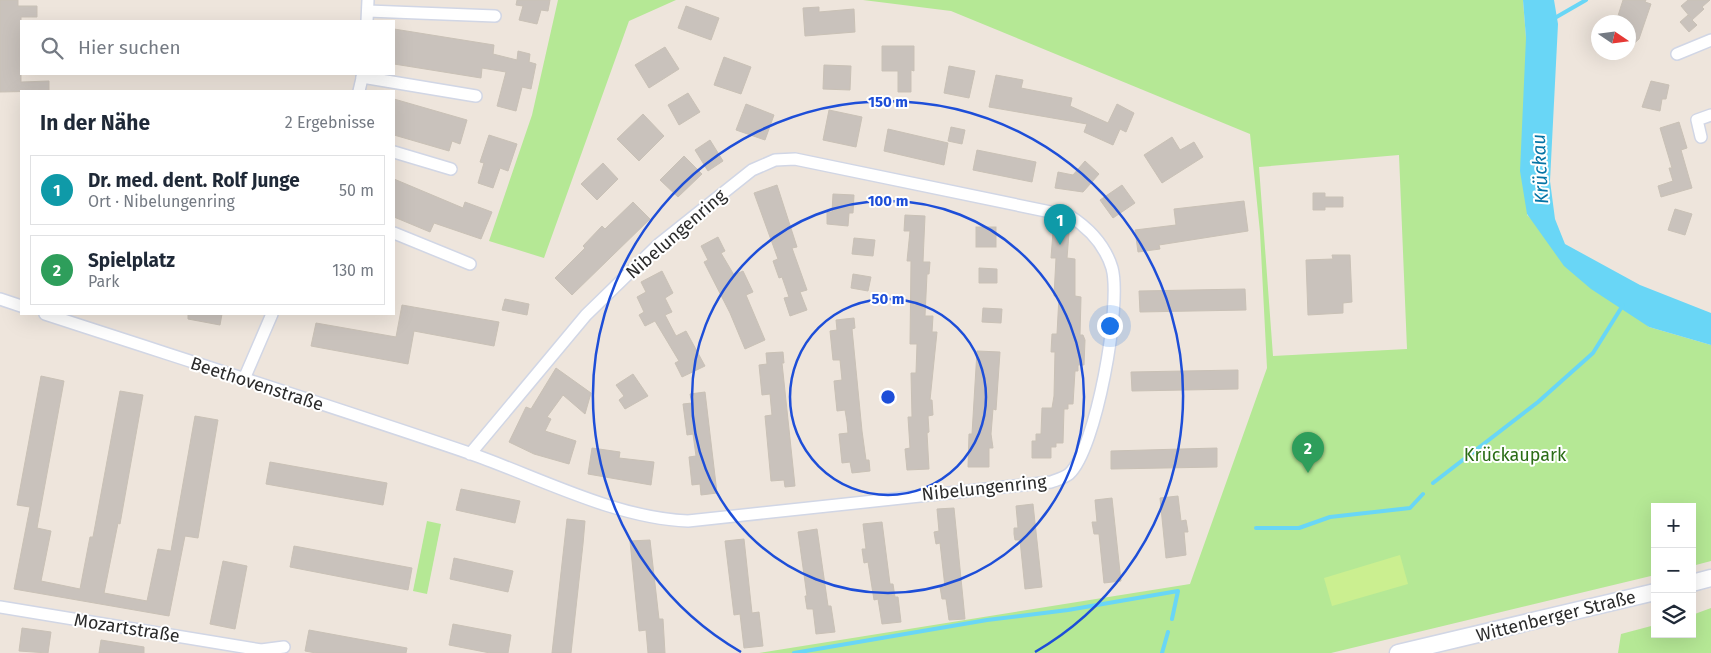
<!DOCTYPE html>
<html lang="de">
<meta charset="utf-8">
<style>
:root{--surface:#fff;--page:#f6f6f7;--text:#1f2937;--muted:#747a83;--line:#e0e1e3;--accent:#2563eb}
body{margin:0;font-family:"Fira Sans",sans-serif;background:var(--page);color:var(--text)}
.controls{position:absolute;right:15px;bottom:15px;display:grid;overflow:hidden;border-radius:0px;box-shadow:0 5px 20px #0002}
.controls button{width:45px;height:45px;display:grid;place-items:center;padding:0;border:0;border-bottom:1px solid var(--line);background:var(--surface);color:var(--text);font:25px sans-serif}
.compass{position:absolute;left:1591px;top:15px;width:45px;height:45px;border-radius:50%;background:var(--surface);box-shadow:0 5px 20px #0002;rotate:103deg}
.you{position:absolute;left:1109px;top:325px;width:18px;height:18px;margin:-12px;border:4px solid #fff;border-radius:50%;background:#1a73e8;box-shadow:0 0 0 8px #1a73e833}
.badge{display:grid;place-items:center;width:32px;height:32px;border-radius:50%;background:var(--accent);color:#fff;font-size:16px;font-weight:700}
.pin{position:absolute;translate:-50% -41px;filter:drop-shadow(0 1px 2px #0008)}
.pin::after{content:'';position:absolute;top:26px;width:18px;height:15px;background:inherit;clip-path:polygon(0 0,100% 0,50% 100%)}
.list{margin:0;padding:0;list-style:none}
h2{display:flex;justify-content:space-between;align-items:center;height:65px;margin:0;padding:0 20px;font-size:21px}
h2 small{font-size:16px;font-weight:400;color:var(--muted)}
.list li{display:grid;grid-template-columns:32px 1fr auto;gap:15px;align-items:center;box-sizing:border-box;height:70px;margin:0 10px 10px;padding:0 10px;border:1px solid var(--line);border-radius:0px}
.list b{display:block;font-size:19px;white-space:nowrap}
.list p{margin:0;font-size:16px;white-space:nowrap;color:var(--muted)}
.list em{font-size:16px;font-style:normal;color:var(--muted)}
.icon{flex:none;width:28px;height:28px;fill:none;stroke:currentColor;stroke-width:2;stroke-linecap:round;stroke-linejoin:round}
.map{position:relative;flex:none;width:1711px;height:653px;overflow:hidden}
.search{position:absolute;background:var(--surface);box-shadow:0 5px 20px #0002;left:20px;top:20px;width:375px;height:55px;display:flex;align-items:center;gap:12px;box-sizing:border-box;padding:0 18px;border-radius:0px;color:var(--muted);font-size:19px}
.panel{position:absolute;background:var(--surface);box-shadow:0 5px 20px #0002;left:20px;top:90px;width:375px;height:225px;border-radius:0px}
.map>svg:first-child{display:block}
.green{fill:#b5e895;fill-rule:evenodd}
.pitch{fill:#cbef90}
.water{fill:#69d6f6}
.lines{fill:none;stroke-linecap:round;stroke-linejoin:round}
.stream{stroke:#69d6f6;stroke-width:4}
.building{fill:#c9c2bc;stroke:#c9c1b6}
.street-casing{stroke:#d1d6e5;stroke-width:14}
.secondary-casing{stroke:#d1d6e5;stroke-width:19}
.street{stroke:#fff;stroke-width:11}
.secondary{stroke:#fff;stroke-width:16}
.ring{fill:none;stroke:#1d4ed8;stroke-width:2.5}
.labels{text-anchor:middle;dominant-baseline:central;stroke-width:4;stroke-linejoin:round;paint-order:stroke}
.street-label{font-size:18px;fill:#2b2b2b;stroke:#fff}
.park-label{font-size:18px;fill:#2b6d16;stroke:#fff}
.water-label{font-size:19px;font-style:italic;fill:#0574a5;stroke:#fff}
.centre{fill:#1d4ed8;stroke:#fff;stroke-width:2.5}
.ring-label{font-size:15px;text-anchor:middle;font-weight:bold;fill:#1d4ed8;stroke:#fff;stroke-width:4;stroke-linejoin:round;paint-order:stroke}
</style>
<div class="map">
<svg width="1711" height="653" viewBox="0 0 1711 653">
<rect width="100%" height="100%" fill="#eee5dc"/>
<g class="green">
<polygon points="558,0 676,0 629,21 544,258 489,241 532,115"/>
<path d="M863 0H1523L1526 38 1527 215 1649 327 1711 345V561L1692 566V507H1655V575L1331 653H759L1190 584 1267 368 1260 232 1250 134 951 11ZM1399 155 1407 349 1273 356 1259 167Z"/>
<polygon points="427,521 441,524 427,594 413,591"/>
<polygon points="1711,608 1711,653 1618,653 1621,634 1655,625 1655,634 1692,634 1692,615"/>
</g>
<polygon class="pitch" points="1400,555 1408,584 1332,606 1324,578"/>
<polygon class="water" points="1523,0 1554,0 1558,24 1550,181 1555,219 1565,244 1640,285 1711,313 1711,345 1649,327 1591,289 1564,266 1527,214 1520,171 1526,38"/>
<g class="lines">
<g class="stream">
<polyline points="1553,19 1586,0"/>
<polyline points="1433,483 1538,402 1593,353 1623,305"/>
<polyline points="1256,528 1299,528 1330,517 1410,508 1423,494"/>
<polyline points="794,653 987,620 1068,610 1178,591 1172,619"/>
<polyline points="1162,653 1168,632"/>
</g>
</g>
<g class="building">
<polygon points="0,0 18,0 18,6 37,6 37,17 21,17 21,82 49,81 49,91 0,92"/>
<polygon points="517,0 550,0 548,11 541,10 537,24 519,20 523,6 516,5"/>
<polygon points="1623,0 1646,0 1645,2 1651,4 1639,39 1628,49 1628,22 1616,22"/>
<polygon points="1688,0 1710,0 1702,7 1704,9 1692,20 1697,25 1689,32 1680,22 1688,15 1691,18 1681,6"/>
<polygon points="686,6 719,18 711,40 678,28"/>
<polygon points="819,7 819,12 854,9 855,32 805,36 803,8"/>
<polygon points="394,29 494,45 493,54 517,60 518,51 530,54 529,62 536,64 531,89 522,87 516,111 497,106 506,72 482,68 481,78 394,64"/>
<polygon points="882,46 914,46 914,71 911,70 911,92 898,92 898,71 882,71"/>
<polygon points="665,47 679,69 649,88 635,65"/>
<polygon points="724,57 751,67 741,94 714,85"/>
<polygon points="824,65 851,66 850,90 823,89"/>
<polygon points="949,66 975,71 969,98 944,93"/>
<polygon points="996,75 1023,80 1021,88 1072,98 1070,106 1108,123 1117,104 1134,113 1126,132 1120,129 1113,145 1084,132 1087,124 989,107"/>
<polygon points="1651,81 1669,85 1666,99 1662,99 1660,111 1642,107"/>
<polygon points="688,93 700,112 679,125 668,105"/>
<polygon points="394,99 467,120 460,144 452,141 449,151 394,135"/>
<polygon points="746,104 774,115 765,140 736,130"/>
<polygon points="829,110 862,117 856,147 823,140"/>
<polygon points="643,114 664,136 639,161 617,139"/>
<polygon points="1679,122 1687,148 1681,150 1692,188 1661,197 1658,186 1673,181 1669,168 1672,168 1660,128"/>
<polygon points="951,127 965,130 962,144 948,141"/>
<polygon points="888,129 948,143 944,165 884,151"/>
<polygon points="489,135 517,144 508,171 500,168 493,188 478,183 484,163 480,162"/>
<polygon points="1172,137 1180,150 1194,142 1203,157 1162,183 1144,155"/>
<polygon points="710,140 723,161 708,171 695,150"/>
<polygon points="977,150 1036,162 1032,182 973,170"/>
<polygon points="684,156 702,174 678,197 660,180"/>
<polygon points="1085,161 1099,174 1083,192 1055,188 1058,172 1073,175"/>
<polygon points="603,163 618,179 597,200 581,184"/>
<polygon points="394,179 463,208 465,202 492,212 481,239 434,223 430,232 394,217"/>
<polygon points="777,185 797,247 792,248 807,290 800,292 807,310 790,316 784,298 789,297 782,277 779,278 773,261 778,259 754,193"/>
<polygon points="1122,185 1135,203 1113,218 1100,200"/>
<polygon points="1313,193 1325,193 1325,197 1343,197 1343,207 1325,207 1325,210 1313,210"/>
<polygon points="833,194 854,195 853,213 849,213 848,226 827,224 827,212 832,212"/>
<polygon points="1244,201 1248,231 1159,245 1160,249 1138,252 1135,230 1176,225 1174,209"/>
<polygon points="633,202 650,219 572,295 555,278 585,248 583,246 602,226 605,229"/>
<polygon points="1675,209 1692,214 1685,235 1668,230"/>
<polygon points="905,215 925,216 923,262 930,262 929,274 927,274 925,316 933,316 932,332 937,332 930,400 932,400 933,415 928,416 929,432 927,433 929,469 907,470 905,449 910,448 908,417 912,417 911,373 916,373 917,344 910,344 911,261 907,261 910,231 904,231"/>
<rect x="976" y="227" width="20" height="20"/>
<polygon points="1053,232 1069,233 1067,258 1075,259 1075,296 1081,297 1080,335 1083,335 1085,340 1084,365 1078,365 1078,371 1075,371 1073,404 1068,404 1068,409 1064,409 1063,443 1056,443 1056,447 1051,447 1051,458 1032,458 1032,441 1036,441 1036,434 1041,434 1042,408 1052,408 1054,396 1055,352 1051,352 1052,334 1057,334 1059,296 1054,296 1056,258 1051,258"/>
<polygon points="718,237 725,251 721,253 734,275 743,271 753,292 746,295 765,340 745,349 730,313 704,262 708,260 701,246"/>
<polygon points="854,238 875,240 873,256 852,254"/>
<polygon points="1332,255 1350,255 1352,302 1343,303 1343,313 1308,315 1306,260 1333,259"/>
<polygon points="979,268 997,269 997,283 979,283"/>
<polygon points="662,271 673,293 665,298 672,312 665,315 676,336 686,331 705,366 682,377 675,363 679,361 655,321 645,326 639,315 644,312 637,297 646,292 641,282"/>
<polygon points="853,274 871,277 868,291 851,288"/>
<polygon points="1245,289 1246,310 1140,312 1139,291"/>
<polygon points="505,299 529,304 527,315 502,310"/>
<polygon points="402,305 499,322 494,346 414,331 408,364 311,346 316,323 396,337"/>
<polygon points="983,308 1002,309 1001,323 982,322"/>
<polygon points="188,314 222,314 220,325 188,319"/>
<polygon points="854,318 855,328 852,329 862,431 866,460 869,460 870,471 852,473 850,462 842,463 839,434 848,433 847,422 845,410 837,411 834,381 842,380 840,360 833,360 830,331 837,330 836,320"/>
<polygon points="977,351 1000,352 996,410 993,409 991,434 993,448 989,448 989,467 968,467 969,434 972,434"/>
<polygon points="783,352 784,363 782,363 795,486 785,487 784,480 771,481 765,416 772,415 771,405 770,394 762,395 759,365 767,364 766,353"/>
<polygon points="556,368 591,393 585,414 563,395 547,417 551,419 545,431 576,441 569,464 534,454 509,442 526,407 531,409"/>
<polygon points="1238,370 1238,389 1132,391 1131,372"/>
<polygon points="633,374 648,396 625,409 619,400 624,396 616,385"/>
<polygon points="41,376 64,381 37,528 51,531 41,581 80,589 90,537 93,537 120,391 143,395 120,524 118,523 104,593 147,601 158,549 171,551 195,416 218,420 198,538 185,536 169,616 14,589 30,507 17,505"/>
<polygon points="705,392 717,493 701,495 700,484 692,485 689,457 696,456 693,434 687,435 683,404 692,403 690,394"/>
<polygon points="592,448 620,452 619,458 654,462 651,485 588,474"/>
<polygon points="1217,448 1217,467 1111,469 1111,451"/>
<polygon points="270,462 387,483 383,505 266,484"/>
<polygon points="461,489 520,501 515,523 456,510"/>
<polygon points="1178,496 1181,521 1186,520 1188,532 1184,532 1186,555 1166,558 1160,498"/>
<polygon points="1112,498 1121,581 1104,583 1099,534 1094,534 1092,522 1097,522 1095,500"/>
<polygon points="1033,504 1042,587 1025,589 1020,540 1015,540 1014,534 1014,528 1018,528 1016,506"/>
<polygon points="954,508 965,619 949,620 946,599 942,599 940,587 945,587 940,543 936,544 934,532 939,531 937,509"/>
<polygon points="567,519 585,521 583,544 571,653 552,653"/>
<polygon points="882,522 890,584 893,584 895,597 898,597 901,622 882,624 878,599 874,600 868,562 864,563 862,549 866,549 863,524"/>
<polygon points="817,529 828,606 831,606 835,632 816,634 813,609 807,609 805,596 807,596 798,532"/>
<polygon points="744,539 752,613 759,612 763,646 744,648 740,614 734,615 725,541"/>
<polygon points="650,540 659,619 663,619 665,653 648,653 646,630 639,631 630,541"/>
<polygon points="294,546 412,568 408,590 290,567"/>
<polygon points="454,558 513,571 508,592 450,579"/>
<polygon points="223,561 247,566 235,629 210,624"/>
<polygon points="453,624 511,635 508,653 490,653 449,645"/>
<polygon points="22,628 51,632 48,653 19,651"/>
<polygon points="309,630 407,648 406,653 316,653 305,651"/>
<polygon points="101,640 144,647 144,653 99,653"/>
</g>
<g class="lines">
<g class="street-casing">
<g id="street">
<polyline points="368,11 495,16"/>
<polyline points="367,21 368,0"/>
<polyline points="1677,54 1711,40"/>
<polyline points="362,77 476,96"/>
<polyline points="359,91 363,74"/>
<polyline points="1701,137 1697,120 1711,115"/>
<polyline points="394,152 451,169"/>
<polyline points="394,233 470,264"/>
<polyline points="0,299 21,306"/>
<path d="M45 314C186 360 328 405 469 453 538 477 614 518 688 521L1051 482C1056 480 1064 478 1069 474 1096 450 1122 304 1112 268 1105 245 1090 229 1070 216L795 159 775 160 752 170 659 244 586 315 470 454"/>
<polyline points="244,379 272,314"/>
<polyline points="0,607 261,650 284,647"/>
</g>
</g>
<g class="secondary-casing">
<g id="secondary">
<polyline points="1692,583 1711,578"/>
<polyline points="1398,653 1655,592"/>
</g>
</g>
<use href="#street" class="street"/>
<use href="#secondary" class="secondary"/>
</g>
<g class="ring">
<circle cx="888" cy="397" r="98"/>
<circle cx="888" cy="397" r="196"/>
<path d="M741 652A295 295 0 1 1 1035 652"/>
</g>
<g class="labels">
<g class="street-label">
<text transform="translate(676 234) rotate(-41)">Nibelungenring</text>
<text transform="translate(257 384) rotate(18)">Beethovenstraße</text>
<text transform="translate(984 488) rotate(-6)">Nibelungenring</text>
<text transform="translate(1556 616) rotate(-14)">Wittenberger Straße</text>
<text transform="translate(127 628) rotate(9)">Mozartstraße</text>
</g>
<g class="park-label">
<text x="1515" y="455">Krückaupark</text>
</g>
<g class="water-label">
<text transform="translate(1540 169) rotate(-93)">Krückau</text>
</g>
</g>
<circle cx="888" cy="397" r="8" class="centre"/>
<g class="ring-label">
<text x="888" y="107">150 m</text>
<text x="888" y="206">100 m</text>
<text x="888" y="304">50 m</text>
</g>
</svg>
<div class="controls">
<button>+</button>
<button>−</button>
<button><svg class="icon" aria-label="layers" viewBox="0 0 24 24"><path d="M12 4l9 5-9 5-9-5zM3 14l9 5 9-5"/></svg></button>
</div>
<svg class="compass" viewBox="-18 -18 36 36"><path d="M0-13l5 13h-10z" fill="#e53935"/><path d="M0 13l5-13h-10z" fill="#747a83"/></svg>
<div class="you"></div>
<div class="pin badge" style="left:1060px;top:245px;background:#0f9aa8">1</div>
<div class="pin badge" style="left:1308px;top:473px;background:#2e9e5b">2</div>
<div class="search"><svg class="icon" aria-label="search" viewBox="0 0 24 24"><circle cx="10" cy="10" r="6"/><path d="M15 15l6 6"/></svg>Hier suchen</div>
<section class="panel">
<h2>In der Nähe<small>2 Ergebnisse</small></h2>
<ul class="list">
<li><span class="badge" style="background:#0f9aa8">1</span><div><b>Dr. med. dent. Rolf Junge</b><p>Ort · Nibelungenring</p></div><em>50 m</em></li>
<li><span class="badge" style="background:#2e9e5b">2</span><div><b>Spielplatz</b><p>Park</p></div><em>130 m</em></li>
</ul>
</section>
</div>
